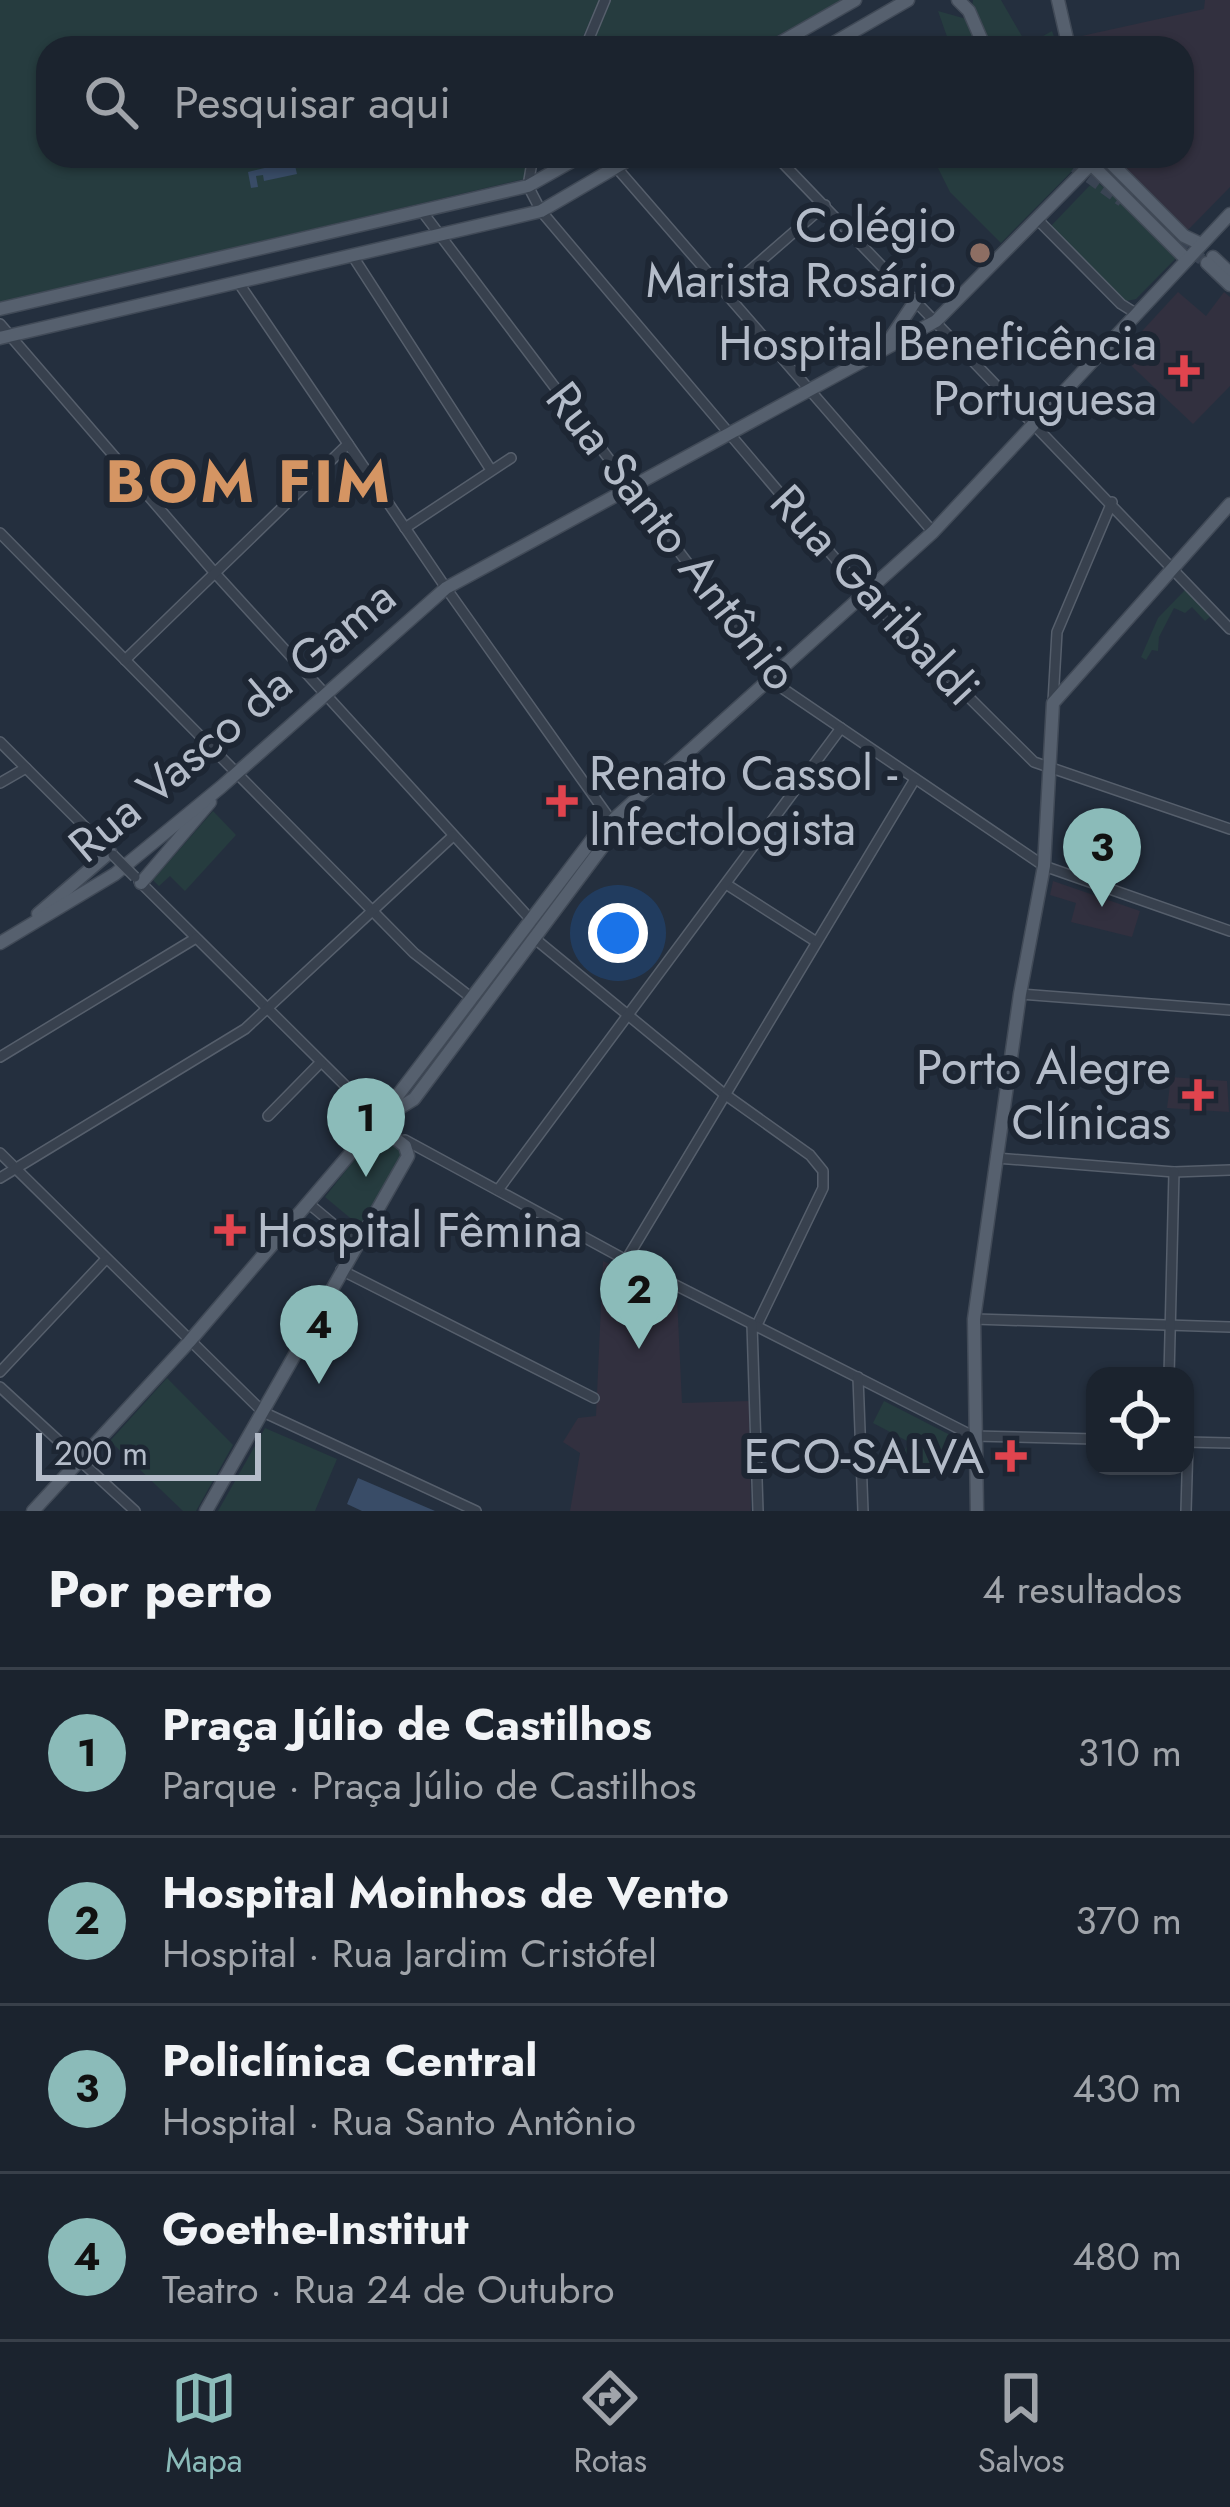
<!DOCTYPE html>
<html lang="pt">
<meta charset="utf-8">
<style>
:root{--surface:#1b232e;--page:#282f3a;--text:#f1f3f6;--muted:#a0a4aa;--line:#39404a;--accent:#8bbbb9}
body{margin:0;font-family:Jost,sans-serif;background:var(--page);color:var(--text)}
.controls{position:absolute;right:36px;bottom:36px;display:grid;overflow:hidden;border-radius:24px;box-shadow:0 3px 9px #0004}
.controls button{width:108px;height:108px;display:grid;place-items:center;padding:0;border:0;border-bottom:3px solid var(--line);background:var(--surface);color:var(--text);font:60px sans-serif}
.scale{position:absolute;left:36px;bottom:30px;width:225px;box-sizing:border-box;padding-left:12px;border:6px solid #b4bcc9;border-top:0;font-size:33px;line-height:42px;white-space:nowrap;color:#b4bcc9;-webkit-text-stroke:9px #1d2633;paint-order:stroke}
.you{position:absolute;left:618px;top:933px;width:42px;height:42px;margin:-30px;border:9px solid #fff;border-radius:50%;background:#1a73e8;box-shadow:0 0 0 18px #1a73e833}
.badge{display:grid;place-items:center;width:78px;height:78px;border-radius:50%;background:var(--accent);color:#111;font-size:39px;font-weight:700}
.pin{position:absolute;translate:-50% -99px;filter:drop-shadow(0 3px 6px #0008)}
.pin::after{content:'';position:absolute;top:63px;width:42px;height:36px;background:inherit;clip-path:polygon(0 0,100% 0,50% 100%)}
.list{margin:0;padding:0;list-style:none}
h2{display:flex;justify-content:space-between;align-items:center;height:156px;margin:0;padding:0 48px;font-size:51px}
h2 small{font-size:39px;font-weight:400;color:var(--muted)}
.list li{display:grid;grid-template-columns:78px 1fr auto;gap:36px;align-items:center;box-sizing:border-box;height:168px;padding:0 48px;border-top:3px solid var(--line)}
.list b{display:block;font-size:45px;white-space:nowrap}
.list p{margin:0;font-size:39px;white-space:nowrap;color:var(--muted)}
.list em{font-size:39px;font-style:normal;color:var(--muted)}
.icon{flex:none;width:66px;height:66px;fill:none;stroke:currentColor;stroke-width:2;stroke-linecap:round;stroke-linejoin:round}
.map{position:relative;flex:none;width:1230px;height:1511px;overflow:hidden}
.search{position:absolute;background:var(--surface);box-shadow:0 3px 9px #0004;left:36px;right:36px;top:36px;height:132px;display:flex;align-items:center;gap:30px;box-sizing:border-box;padding:0 42px;border-radius:36px;color:var(--muted);font-size:45px}
.sheet{height:828px;background:var(--surface)}
nav{display:flex;justify-content:space-around;align-items:center;box-sizing:border-box;height:168px;border-top:3px solid var(--line);background:var(--surface);font-size:33px;color:var(--muted)}
nav a{display:grid;justify-items:center;gap:6px}
nav .on{color:var(--accent)}
.map>svg:first-child{display:block}
.medical{fill:#32303f}
.green{fill:#263c3f}
.water{fill:#394c67}
.lines{fill:none;stroke-linecap:round;stroke-linejoin:round}
.major-tunnel{stroke:#3a4453;stroke-width:12;stroke-dasharray:12 6;stroke-linecap:butt}
.minor-casing{stroke:#565f6c;stroke-width:12}
.major-casing{stroke:#414a57;stroke-width:15}
.minor{stroke:#38414e;stroke-width:9}
.major{stroke:#56606e;stroke-width:12}
.minor-bridge-casing{stroke:#565f6c;stroke-width:12;stroke-linecap:butt}
.minor-bridge{stroke:#38414e;stroke-width:9}
.education-dot{fill:#8d6e63;stroke:#1d2633;stroke-width:4.5}
.health-dot{fill:#e0444e;stroke:#1d2633;stroke-width:4.5}
.labels{text-anchor:middle;dominant-baseline:central;stroke-width:12;stroke-linejoin:round;paint-order:stroke}
.poi-label{font-size:48px;fill:#b4bcc9;stroke:#1d2633;text-anchor:end}
.street-label{font-size:48px;fill:#b4bcc9;stroke:#1d2633}
.district-label{font-size:60px;font-weight:bold;letter-spacing:3px;fill:#d59563;stroke:#1d2633}
</style>
<div class="map">
<svg width="1230" height="1511" viewBox="0 0 1230 1511">
<rect width="100%" height="100%" fill="#242f3e"/>
<g class="medical">
<polygon points="1205,0 1230,0 1230,187 1187,231 1112,156 1182,156 1182,48 1080,48 1077,37 1204,9"/>
<polygon points="1178,292 1206,316 1224,292 1230,297 1230,386 1193,424 1120,355"/>
<polygon points="1053,881 1140,911 1132,937 1071,922 1076,903 1050,895"/>
<polygon points="1171,1077 1227,1081 1229,1112 1167,1108"/>
<polygon points="603,1261 677,1297 682,1403 749,1401 751,1511 570,1511 580,1453 563,1442 578,1418 596,1416"/>
</g>
<g class="green">
<polygon points="0,0 599,0 578,48 48,48 48,156 527,156 524,179 0,303"/>
<polygon points="611,0 842,0 755,48 591,48"/>
<polygon points="973,0 1001,0 1027,45 1052,31 1058,48 951,48 938,11 970,20"/>
<polygon points="932,156 1087,156 1001,243 950,192"/>
<polygon points="1095,180 1180,254 1136,299 1122,302 1050,227"/>
<polygon points="1186,589 1211,616 1205,621 1192,607 1185,613 1174,608 1159,637 1158,651 1152,650 1146,660 1141,657 1158,618"/>
<polygon points="213,811 236,835 185,891 170,876 159,886 153,880"/>
<polygon points="382,1133 402,1148 403,1157 361,1227 325,1197 374,1135"/>
<polygon points="167,1378 233,1445 196,1511 183,1511 110,1441"/>
<polygon points="884,1401 956,1438 956,1468 915,1468 900,1460 909,1442 873,1423"/>
<polygon points="265,1428 337,1459 315,1511 218,1511"/>
</g>
<g class="water">
<polygon points="294,161 297,174 264,181 263,175 256,176 258,187 251,188 248,172"/>
<polygon points="358,1478 435,1511 362,1511 347,1504"/>
</g>
<g class="lines">
<g class="major-tunnel">
<polyline points="1060,156 1122,201"/>
<polyline points="1123,189 1159,217"/>
<polyline points="1163,231 1207,263"/>
</g>
<g class="minor-casing">
<g id="minor">
<polyline points="585,48 605,0"/>
<polyline points="533,156 528,186 541,211 866,595 1034,762 1230,829"/>
<polyline points="776,156 1230,629"/>
<polyline points="616,167 933,532"/>
<polyline points="421,210 782,688 1044,866 1230,931"/>
<polyline points="1038,220 1121,304 1137,314"/>
<polyline points="352,255 491,470"/>
<polyline points="238,282 446,588 610,819"/>
<polyline points="725,292 825,205"/>
<polyline points="0,324 214,572 532,921"/>
<polyline points="405,528 511,458"/>
<polyline points="0,533 414,953 473,999"/>
<polyline points="125,660 348,444"/>
<polyline points="1053,702 1057,632 1112,502"/>
<polyline points="0,742 111,853"/>
<polyline points="0,783 26,768"/>
<polyline points="139,881 382,1122"/>
<polyline points="726,884 815,941"/>
<polyline points="534,938 723,1093 810,1155 823,1171 823,1188 756,1327"/>
<polyline points="1020,994 1230,1010"/>
<polyline points="0,1057 196,938"/>
<polyline points="268,1116 321,1062"/>
<polyline points="405,1140 626,1260 973,1436 1095,1439"/>
<polyline points="0,1153 263,1412 476,1511"/>
<polyline points="996,1158 1174,1172 1230,1170"/>
<polyline points="0,1178 245,1029 453,836"/>
<polyline points="498,1190 841,728"/>
<polyline points="308,1203 356,1243"/>
<polyline points="626,1260 915,779"/>
<polyline points="341,1270 594,1398"/>
<polyline points="974,1319 1230,1327"/>
<polyline points="752,1324 758,1511"/>
<polyline points="0,1372 106,1259"/>
<polyline points="1169,1376 1174,1172"/>
<polyline points="858,1377 863,1511"/>
<polyline points="0,1387 135,1511"/>
<polyline points="1185,1442 1230,1443"/>
<polyline points="1186,1511 1188,1442"/>
</g>
</g>
<g class="major-casing">
<g id="major">
<polyline points="958,0 969,11 985,48"/>
<polyline points="1058,0 1069,48"/>
<polyline points="771,48 855,0"/>
<polyline points="825,48 908,0"/>
<polyline points="1078,156 1081,158"/>
<polyline points="1104,156 1184,236 1201,244"/>
<polyline points="1093,166 1187,260"/>
<polyline points="1213,257 1230,273"/>
<polyline points="1207,263 1230,285"/>
<polyline points="0,309 528,186 581,156"/>
<polyline points="0,338 541,211 635,156"/>
<polyline points="886,345 916,300"/>
<polyline points="141,883 210,802"/>
<polyline points="38,914 110,852"/>
<polyline points="0,943 115,874 221,787 446,588 936,321 1099,156"/>
<polyline points="391,1113 414,1099 630,810"/>
<polyline points="33,1511 189,1342 379,1120 594,837 933,532 1230,214"/>
<polyline points="206,1511 408,1156 405,1146 384,1130 370,1131"/>
<polyline points="977,1511 974,1319 1020,994 1044,866 1053,703 1230,504"/>
</g>
</g>
<use href="#minor" class="minor"/>
<use href="#major" class="major"/>
<g class="minor-bridge-casing">
<polyline id="minor-bridge" points="113,855 135,877"/>
</g>
<use href="#minor-bridge" class="minor-bridge"/>
</g>
<circle class="education-dot" cx="980" cy="253" r="12"/>
<g class="health-dot">
<path d="M1178 353h12v12h12v12h-12v12h-12v-12h-12v-12h12z"/>
<path d="M556 783h12v12h12v12h-12v12h-12v-12h-12v-12h12z"/>
<path d="M1192 1077h12v12h12v12h-12v12h-12v-12h-12v-12h12z"/>
<path d="M224 1212h12v12h12v12h-12v12h-12v-12h-12v-12h12z"/>
<path d="M1005 1438h12v12h12v12h-12v12h-12v-12h-12v-12h12z"/>
</g>
<g class="labels">
<g class="poi-label">
<text x="956" y="225">Colégio<tspan x="956" dy="55">Marista Rosário</tspan></text>
<text x="1157" y="343">Hospital Beneficência<tspan x="1157" dy="55">Portuguesa</tspan></text>
<text x="589" y="773" text-anchor="start">Renato Cassol -<tspan x="589" dy="55">Infectologista</tspan></text>
<text x="1171" y="1067">Porto Alegre<tspan x="1171" dy="55">Clínicas</tspan></text>
<text x="257" y="1230" text-anchor="start">Hospital Fêmina</text>
<text x="984" y="1456">ECO-SALVA</text>
</g>
<g class="street-label">
<text transform="translate(672 536) rotate(52)">Rua Santo Antônio</text>
<text transform="translate(875 595) rotate(47)">Rua Garibaldi</text>
<text transform="translate(232 721) rotate(-40)">Rua Vasco da Gama</text>
</g>
<g class="district-label">
<text x="249" y="481">BOM FIM</text>
</g>
</g>
</svg>
<div class="controls">
<button><svg class="icon" aria-label="locate" viewBox="0 0 24 24"><circle cx="12" cy="12" r="6"/><path d="M12 2v4M12 18v4M2 12h4M18 12h4"/></svg></button>
</div>
<div class="scale">200 m</div>
<div class="you"></div>
<div class="pin badge" style="left:366px;top:1177px">1</div>
<div class="pin badge" style="left:639px;top:1349px">2</div>
<div class="pin badge" style="left:1102px;top:907px">3</div>
<div class="pin badge" style="left:319px;top:1384px">4</div>
<div class="search"><svg class="icon" aria-label="search" viewBox="0 0 24 24"><circle cx="10" cy="10" r="6"/><path d="M15 15l6 6"/></svg>Pesquisar aqui</div>
</div>
<section class="sheet">
<h2>Por perto<small>4 resultados</small></h2>
<ul class="list">
<li><span class="badge">1</span><div><b>Praça Júlio de Castilhos</b><p>Parque · Praça Júlio de Castilhos</p></div><em>310 m</em></li>
<li><span class="badge">2</span><div><b>Hospital Moinhos de Vento</b><p>Hospital · Rua Jardim Cristófel</p></div><em>370 m</em></li>
<li><span class="badge">3</span><div><b>Policlínica Central</b><p>Hospital · Rua Santo Antônio</p></div><em>430 m</em></li>
<li><span class="badge">4</span><div><b>Goethe-Institut</b><p>Teatro · Rua 24 de Outubro</p></div><em>480 m</em></li>
</ul>
</section>
<nav>
<a class="on"><svg class="icon" aria-label="map" viewBox="0 0 24 24"><path d="M3 6l6-2 6 2 6-2v14l-6 2-6-2-6 2zM9 4v14M15 6v14"/></svg>Mapa</a>
<a><svg class="icon" aria-label="directions" viewBox="0 0 24 24"><path d="M12 3l9 9-9 9-9-9zM9 14v-3h6M13 9l2 2-2 2"/></svg>Rotas</a>
<a><svg class="icon" aria-label="saved" viewBox="0 0 24 24"><path d="M7 4h10v16l-5-4-5 4z"/></svg>Salvos</a>
</nav>
